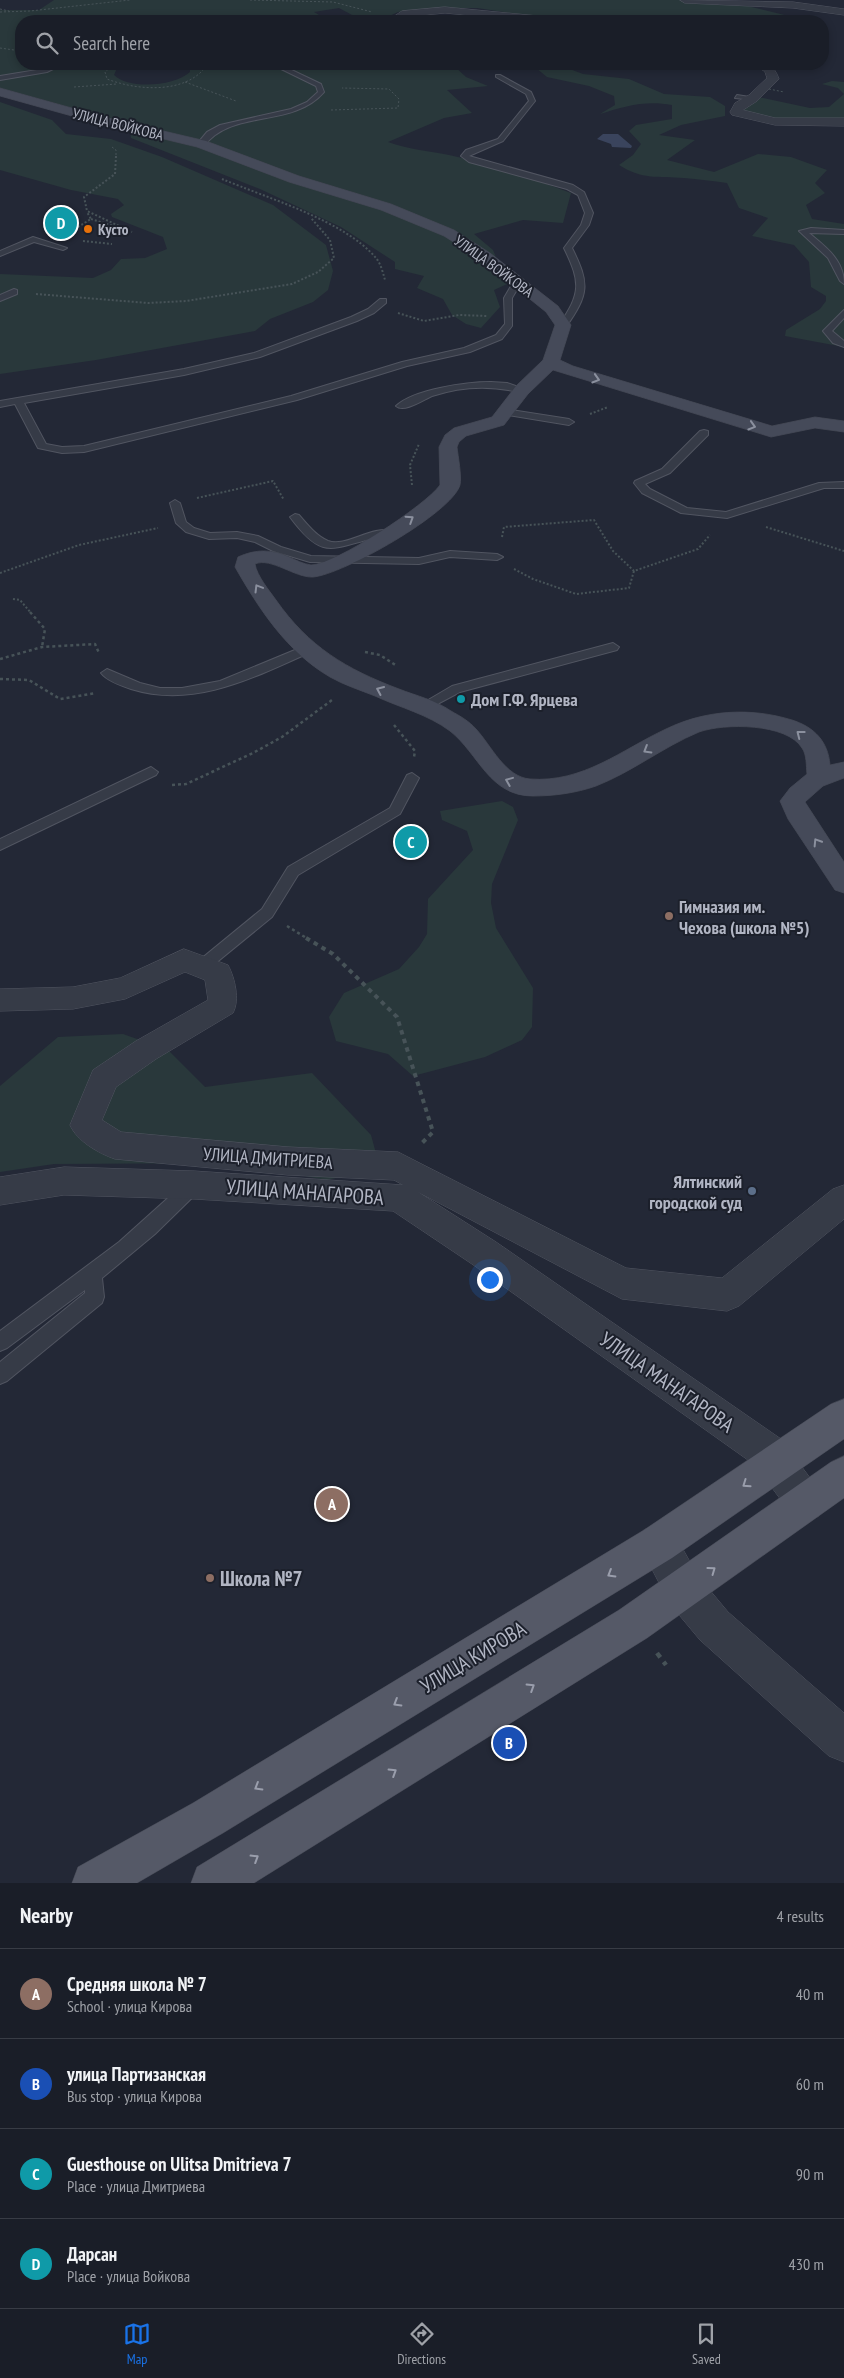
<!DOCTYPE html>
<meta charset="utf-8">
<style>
:root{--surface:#1a1e28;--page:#272b34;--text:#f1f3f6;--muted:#9fa2a8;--line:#383c45;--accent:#1a73e8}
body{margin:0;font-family:"PT Sans Narrow",sans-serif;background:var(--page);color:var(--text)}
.you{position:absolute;left:489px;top:1279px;width:18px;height:18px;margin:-12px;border:4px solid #fff;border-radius:50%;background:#1a73e8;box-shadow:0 0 0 8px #1a73e833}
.badge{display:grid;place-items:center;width:32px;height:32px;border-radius:50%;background:var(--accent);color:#fff;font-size:16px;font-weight:700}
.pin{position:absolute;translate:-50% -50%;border:2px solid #fff;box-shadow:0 1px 5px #0006}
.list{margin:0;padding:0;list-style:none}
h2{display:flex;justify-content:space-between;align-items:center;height:65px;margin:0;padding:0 20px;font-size:21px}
h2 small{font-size:16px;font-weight:400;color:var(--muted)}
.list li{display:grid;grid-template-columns:32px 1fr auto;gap:15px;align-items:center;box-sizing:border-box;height:90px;padding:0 20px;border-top:1px solid var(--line)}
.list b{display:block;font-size:19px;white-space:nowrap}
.list p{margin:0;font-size:16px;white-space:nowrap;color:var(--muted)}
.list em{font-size:16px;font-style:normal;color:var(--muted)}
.icon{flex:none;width:28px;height:28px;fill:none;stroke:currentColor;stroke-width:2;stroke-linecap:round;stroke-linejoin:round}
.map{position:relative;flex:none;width:844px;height:1883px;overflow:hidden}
.search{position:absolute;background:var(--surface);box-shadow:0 2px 8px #0003;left:15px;right:15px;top:15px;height:55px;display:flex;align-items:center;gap:12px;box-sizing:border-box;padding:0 18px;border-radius:20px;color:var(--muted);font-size:19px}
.sheet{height:425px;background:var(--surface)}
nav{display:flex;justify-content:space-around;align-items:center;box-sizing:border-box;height:70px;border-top:1px solid var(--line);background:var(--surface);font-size:14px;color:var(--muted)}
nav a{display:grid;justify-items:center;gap:2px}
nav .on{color:var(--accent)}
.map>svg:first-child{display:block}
.green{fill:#29383b;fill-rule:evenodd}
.water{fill:#3a445d}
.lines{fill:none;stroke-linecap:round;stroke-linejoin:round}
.lane-casing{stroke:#515561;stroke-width:2}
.street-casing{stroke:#515561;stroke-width:1}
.secondary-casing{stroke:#404450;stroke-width:1}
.primary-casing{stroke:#404450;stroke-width:1}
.path-far4{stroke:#475358;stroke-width:1;stroke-dasharray:2 2;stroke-linecap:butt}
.path-far3{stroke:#475358;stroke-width:2;stroke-dasharray:2 2;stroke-linecap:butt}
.path-far2{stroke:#475358;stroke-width:2.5;stroke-dasharray:3 3;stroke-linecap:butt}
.path-far1{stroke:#475358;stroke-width:4;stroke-dasharray:4.5 4.5;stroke-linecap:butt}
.path{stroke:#475358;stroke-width:4.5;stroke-dasharray:5.5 5.5;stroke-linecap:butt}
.lane{fill:#363b47;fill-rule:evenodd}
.street{fill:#363b47;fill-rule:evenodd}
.secondary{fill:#454a59;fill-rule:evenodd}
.primary{fill:#555967;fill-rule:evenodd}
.path-bridge{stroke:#475358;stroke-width:1;stroke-dasharray:2 2;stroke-linecap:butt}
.oneway{stroke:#8b909e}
.oneway2{stroke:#9a9eac}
.food-dot{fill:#e8710a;stroke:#1c202b;stroke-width:2}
.culture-dot{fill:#0f9aa8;stroke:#1c202b;stroke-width:2}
.education-dot{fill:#8d6e63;stroke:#1c202b;stroke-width:2}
.service-dot{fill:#5c6f8a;stroke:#1c202b;stroke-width:2}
.labels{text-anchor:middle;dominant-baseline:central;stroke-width:4;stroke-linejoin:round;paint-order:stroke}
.far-street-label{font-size:15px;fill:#b1b5c3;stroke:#1c202b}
.far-poi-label{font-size:15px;font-weight:bold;fill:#b1b5c3;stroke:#1c202b;text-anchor:start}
.poi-label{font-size:18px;font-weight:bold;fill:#b1b5c3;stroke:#1c202b;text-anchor:start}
.street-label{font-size:18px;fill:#b1b5c3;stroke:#1c202b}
.near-street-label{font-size:21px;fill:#b1b5c3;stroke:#1c202b}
.near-poi-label{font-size:21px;font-weight:bold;fill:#b1b5c3;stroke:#1c202b;text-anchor:start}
</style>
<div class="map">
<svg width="844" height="1883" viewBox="0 0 844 1883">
<rect width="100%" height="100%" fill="#232836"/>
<g class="green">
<path d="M54 0H693L739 4 809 21H562L477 8H450L398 12 379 21H21V64H126L117 68 114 75C129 90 175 86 190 72V68L184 64H376L382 67 390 64H448L454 66 466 77 488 86 447 90 472 113 444 118 388 142C408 149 428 151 449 155 490 164 531 178 571 193L563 223 523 220 474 234 493 250 507 284 494 290 500 307 481 328 466 324 452 315 443 299 417 288 424 276 395 269V262L341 227 260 189 131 138 129 124 0 88V10H39ZM339 8 354 16 329 21 314 12Z"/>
<path d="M531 64H572L567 68 583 74 629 79 664 94 710 97 725 106V116L681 125 659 135 695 140 667 160 714 172 758 154 791 157 827 170 815 183 825 193 806 205 812 219 844 224V347L785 336 786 330 820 309 826 301V296L811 287 809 262 794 245 752 236 768 218 739 208 727 183C713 181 698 179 684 178 658 176 642 180 619 165L633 155 641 144 629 131 636 125 672 119V105C646 100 625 106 600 114L615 105 614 96 589 86 547 77Z"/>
<polygon points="832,81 844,82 844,120 765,119 741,111 758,97 810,108 829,107 844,94 838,88 822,84"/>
<polygon points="0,102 52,120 66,134 111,139 162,157 273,205 326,245 333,271 328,290 313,302 270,319 255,331 96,360 0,374 0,274 93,278 111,270 121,259 145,258 167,249 163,237 112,217 111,214 124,205 118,199 71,190 0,170"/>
<polygon points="502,801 513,807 518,820 492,884 491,903 496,928 533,988 532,1027 522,1040 485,1057 413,1076 388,1054 336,1041 329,1017 344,993 399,969 419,947 427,934 428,899 473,850 467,831 442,820 440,811"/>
<polygon points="123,1034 168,1050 205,1087 312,1073 371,1135 377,1157 357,1173 327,1180 232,1163 54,1164 0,1172 0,1086 58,1037"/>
</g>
<polygon class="water" points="603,134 618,134 632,146 631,148 612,147 611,144 597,139"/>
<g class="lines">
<g class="lane-casing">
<g id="lane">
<polygon points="55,64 63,64 47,72 0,80 0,76 43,69"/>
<path d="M271 64H279L321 84 324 92C292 129 233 108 204 146H198L197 144 207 132 220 125 291 109 307 102 318 92 316 86Z"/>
<path d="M496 75H500L531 92 535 101 503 141 469 156 573 185 584 192 593 213 589 225 572 248C590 284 589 294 566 327L559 325C581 293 581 283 564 248L581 225 585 213 578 195 567 189 469 162 461 156 466 150 498 139 529 101 526 94 496 77Z"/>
<polygon points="737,95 756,98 753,100 735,98"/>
<path d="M811 228 844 230V234L809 233C826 247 844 260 844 284L840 281 828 258 799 231Z"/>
<polygon points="33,237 67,248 63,250 34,242 0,256 0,251"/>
<polygon points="515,279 522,281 512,298 512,326 502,339 470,352 407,366 297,400 84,452 62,453 38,448 15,404 0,407 0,401 184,369 254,353 351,317 368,309 380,299 386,299 386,303 374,313 357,321 260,357 184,375 24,403 46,444 62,447 84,446 291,396 402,362 464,348 496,335 505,324 504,298"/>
<polygon points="14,289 17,290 17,294 0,301 0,295"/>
<polygon points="844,310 844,318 832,331 844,341 844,347 833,343 823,331"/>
<path d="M491 382 507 383 527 390 522 393C492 385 462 386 432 396 423 400 404 413 396 406 414 389 467 382 491 382Z"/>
<polygon points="505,409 569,419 574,422 569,425 502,414 502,410"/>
<polygon points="704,430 708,431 708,435 670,473 645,484 650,489 687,508 726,512 819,483 844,482 844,488 824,488 727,518 681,513 642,493 634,483 635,481 662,469 700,431"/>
<polygon points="175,500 180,503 186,522 194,528 210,533 237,532 258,536 281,547 311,556 419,558 450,551 497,554 503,557 497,560 450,557 419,564 310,562 273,551 255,542 237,538 209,539 186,532 176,523 170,503"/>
<path d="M295 514 299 515C307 524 316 536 328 541 346 548 371 525 393 531L394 533 393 535C386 537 380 536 374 538 330 549 322 560 290 517Z"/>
<polygon points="613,643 619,647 617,650 460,692 428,709 420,709 418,706 452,686"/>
<path d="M307 645 311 646 313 649 311 652C254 677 195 709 131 689 122 686 107 681 101 673L107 669 140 683 160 688H182L220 681Z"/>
<polygon points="151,767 158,772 156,775 0,850 0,839"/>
<polygon points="412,773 419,778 400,814 298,875 272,917 206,971 201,973 196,971 193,967 196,963 262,909 288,867 390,808 407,775"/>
<polygon points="194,1177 200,1180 203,1185 200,1190 155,1234 102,1278 104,1297 102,1303 7,1381 0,1384 0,1362 85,1293 85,1290 7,1348 0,1351 0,1331 119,1242 188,1180"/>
</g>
</g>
<g class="street-casing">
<g id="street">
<polygon points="680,0 793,2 844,9 844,15 793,8 685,3"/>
<polygon points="445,7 559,18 564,21 528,21 445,13 405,17 399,21 387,21 402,11"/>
<path d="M754 64C768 63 774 65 779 79L757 101 743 110 775 118H844V126L775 125 732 115 730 112 735 103 749 95 767 78 765 72Z"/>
<path d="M184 949 228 965C235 978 240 1000 233 1013L156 1059 116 1087 102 1120 121 1132 288 1147 398 1152 626 1268 722 1278 833 1189 844 1185V1219L739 1306 727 1311 622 1299 418 1192 496 1242 781 1439 819 1490 825 1503 819 1516 806 1522 793 1516 755 1465 472 1264 393 1211 194 1199 64 1195 0 1205V1177L64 1167 194 1171 403 1185 394 1180 288 1175 115 1159C98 1153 77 1141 70 1125L93 1070 136 1041 208 1000 205 980 185 972 125 999 73 1009 0 1011V989L73 987 120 978Z"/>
<polygon points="658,1525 672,1530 698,1576 728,1612 844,1713 844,1762 829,1756 700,1640 670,1604 639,1544 644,1530"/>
</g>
</g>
<g class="secondary-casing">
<path id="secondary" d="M0 88 104 117 206 141 299 176 391 204 454 230 490 253 558 306 571 325 560 360 573 366 772 426 815 417 844 421V432L815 428 771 437 553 370 528 394 504 425 466 436 459 442 457 447C458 456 462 477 460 485 452 513 342 575 313 577 295 578 271 557 255 564 257 576 269 590 276 600 309 647 346 669 399 689 417 696 435 700 451 711 460 716 469 721 476 729 491 745 505 777 530 779 583 783 621 750 666 729 705 710 750 707 792 720 814 727 828 741 830 765L844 762V778L823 786 805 802 844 862V893L835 890 788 819 780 801 790 788 807 774C806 766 807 755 802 748 787 723 724 723 699 732 663 747 632 772 596 786 576 793 554 796 533 796 489 796 479 754 450 731 427 714 401 708 375 696 360 690 344 685 330 677 287 652 259 609 235 567L238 557C256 549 271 549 289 557 296 560 303 564 311 565 335 565 426 505 440 485L439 447 445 435 454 428 492 417 516 386 543 360 555 325 546 312 480 259 444 236 381 210 289 182 197 147 97 123 0 96Z"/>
</g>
<g class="primary-casing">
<g id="primary">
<polygon points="844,1399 844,1439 672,1558 223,1833 137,1883 72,1883 78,1867 193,1803 644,1530 831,1404"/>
<polygon points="844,1456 844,1498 647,1638 254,1883 191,1883 197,1867 619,1610 831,1462"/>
</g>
</g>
<g class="path-far4">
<polyline points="250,0 333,2 372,12"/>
<polyline points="0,9 9,11"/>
<polyline points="0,12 30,11 130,0"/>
<polyline points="0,48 21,51"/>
<path d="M114 64 105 72 107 79C135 90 181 94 203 70L200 64"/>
<polyline points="185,82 236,101"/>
<polyline points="74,87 117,84"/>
<polyline points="331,110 398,108 399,99 389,89 342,88"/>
<polyline points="112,147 116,150 116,158"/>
</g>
<g class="path-far3">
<polyline points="116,156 115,174 84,197 87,211 132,232"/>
<path d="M222 179C267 198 345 221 376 258 381 264 383 273 385 280"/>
<polyline points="91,219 120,228"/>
<polyline points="71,231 91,219 87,212"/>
<polyline points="83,241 112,244"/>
<polyline points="36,294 148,303 186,301 292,284 318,272 334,258 330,240 311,218"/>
<polyline points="398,313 424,321 459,315 487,316"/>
<polyline points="590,414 608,407"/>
<polyline points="412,485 410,465 419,444"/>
<polyline points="197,498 273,481 284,500"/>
<polyline points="766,527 844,551"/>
<polyline points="502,537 504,527 594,520 613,551 634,571"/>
<polyline points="514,569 533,579 576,594 629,588 634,571 698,549 710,535"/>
<polyline points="0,573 79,545 158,528"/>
<polyline points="13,599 20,600 31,613"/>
</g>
<g class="path-far2">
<polyline points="30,612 45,629 42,647"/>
<polyline points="365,652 380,655 397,666"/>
<polyline points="0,659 42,647 95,644 99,653"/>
<polyline points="0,679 29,680 60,699 96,693"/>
<polyline points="394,725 415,751 414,757"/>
<polyline points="172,785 186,784 253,753 282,737 332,700"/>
<polyline points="287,926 308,939"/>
</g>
<polyline class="path-far1" points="306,938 333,954 397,1017 433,1132 422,1143"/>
<polyline class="path" points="657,1653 666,1665"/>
<use href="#lane" class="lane"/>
<use href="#street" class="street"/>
<use href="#secondary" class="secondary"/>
<use href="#primary" class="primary"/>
<polyline class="path-bridge" points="769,89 784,92"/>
</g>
<defs><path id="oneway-chevron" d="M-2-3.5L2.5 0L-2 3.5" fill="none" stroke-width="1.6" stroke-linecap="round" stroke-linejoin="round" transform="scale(1.25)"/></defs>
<g class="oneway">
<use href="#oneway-chevron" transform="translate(596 379) rotate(17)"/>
<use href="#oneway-chevron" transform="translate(752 426) rotate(17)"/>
<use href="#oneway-chevron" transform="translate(410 519) rotate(-33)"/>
<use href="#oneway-chevron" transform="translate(258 588) rotate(-121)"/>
<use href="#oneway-chevron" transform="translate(380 690) rotate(-156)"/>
<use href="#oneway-chevron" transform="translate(800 734) rotate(-142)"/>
<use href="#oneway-chevron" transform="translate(647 750) rotate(149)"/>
<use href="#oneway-chevron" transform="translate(509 781) rotate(-158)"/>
<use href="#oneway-chevron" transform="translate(817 842) rotate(-122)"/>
</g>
<g class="oneway2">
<use href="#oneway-chevron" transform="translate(746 1484) rotate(145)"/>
<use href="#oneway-chevron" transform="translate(712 1570) rotate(-36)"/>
<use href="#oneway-chevron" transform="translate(611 1574) rotate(149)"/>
<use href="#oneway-chevron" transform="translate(531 1687) rotate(-32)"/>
<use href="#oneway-chevron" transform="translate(397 1703) rotate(149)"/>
<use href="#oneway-chevron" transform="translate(393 1772) rotate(-32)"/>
<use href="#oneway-chevron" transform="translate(258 1787) rotate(149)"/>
<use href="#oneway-chevron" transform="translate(255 1858) rotate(-32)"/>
</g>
<circle class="food-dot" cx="88" cy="229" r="5"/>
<circle class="culture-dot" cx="461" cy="699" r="5"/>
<g class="education-dot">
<circle cx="669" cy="916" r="5"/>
<circle cx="210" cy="1578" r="5"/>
</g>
<circle class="service-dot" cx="752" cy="1191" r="5"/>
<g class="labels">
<g class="far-street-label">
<text transform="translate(118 124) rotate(14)">УЛИЦА ВОЙКОВА</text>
<text transform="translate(494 266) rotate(36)">УЛИЦА ВОЙКОВА</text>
</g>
<g class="far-poi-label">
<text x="98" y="229">Кусто</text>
</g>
<g class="poi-label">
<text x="471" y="699">Дом Г.Ф. Ярцева</text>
<text x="679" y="906">Гимназия им.<tspan x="679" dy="21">Чехова (школа №5)</tspan></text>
<text x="742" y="1181" text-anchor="end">Ялтинский<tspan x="742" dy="21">городской суд</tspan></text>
</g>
<g class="street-label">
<text transform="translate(268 1158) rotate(4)">УЛИЦА ДМИТРИЕВА</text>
</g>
<g class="near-street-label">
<text transform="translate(305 1192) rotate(4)">УЛИЦА МАНАГАРОВА</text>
<text transform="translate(667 1382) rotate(35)">УЛИЦА МАНАГАРОВА</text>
<text transform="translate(473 1657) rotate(-31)">УЛИЦА КИРОВА</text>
</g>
<g class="near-poi-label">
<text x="220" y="1578">Школа №7</text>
</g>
</g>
</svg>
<div class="you"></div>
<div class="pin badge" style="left:332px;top:1504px;background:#8d6e63">A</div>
<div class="pin badge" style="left:509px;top:1743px;background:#1a4fb4">B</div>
<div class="pin badge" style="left:411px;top:842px;background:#0f9aa8">C</div>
<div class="pin badge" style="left:61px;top:223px;background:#0f9aa8">D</div>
<div class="search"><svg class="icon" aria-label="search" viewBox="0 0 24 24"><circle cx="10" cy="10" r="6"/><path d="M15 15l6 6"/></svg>Search here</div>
</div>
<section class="sheet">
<h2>Nearby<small>4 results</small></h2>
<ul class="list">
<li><span class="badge" style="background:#8d6e63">A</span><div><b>Средняя школа № 7</b><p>School · улица Кирова</p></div><em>40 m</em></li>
<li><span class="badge" style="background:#1a4fb4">B</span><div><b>улица Партизанская</b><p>Bus stop · улица Кирова</p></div><em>60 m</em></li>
<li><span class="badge" style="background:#0f9aa8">C</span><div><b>Guesthouse on Ulitsa Dmitrieva 7</b><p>Place · улица Дмитриева</p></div><em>90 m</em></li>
<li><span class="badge" style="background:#0f9aa8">D</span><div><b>Дарсан</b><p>Place · улица Войкова</p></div><em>430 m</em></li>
</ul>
</section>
<nav>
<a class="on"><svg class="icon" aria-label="map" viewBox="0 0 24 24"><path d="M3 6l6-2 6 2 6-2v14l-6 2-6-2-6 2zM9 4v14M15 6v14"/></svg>Map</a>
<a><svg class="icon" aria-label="directions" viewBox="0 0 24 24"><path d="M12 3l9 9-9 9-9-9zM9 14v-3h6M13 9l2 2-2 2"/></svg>Directions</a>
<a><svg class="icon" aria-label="saved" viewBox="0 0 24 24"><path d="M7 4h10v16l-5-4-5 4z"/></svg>Saved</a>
</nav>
